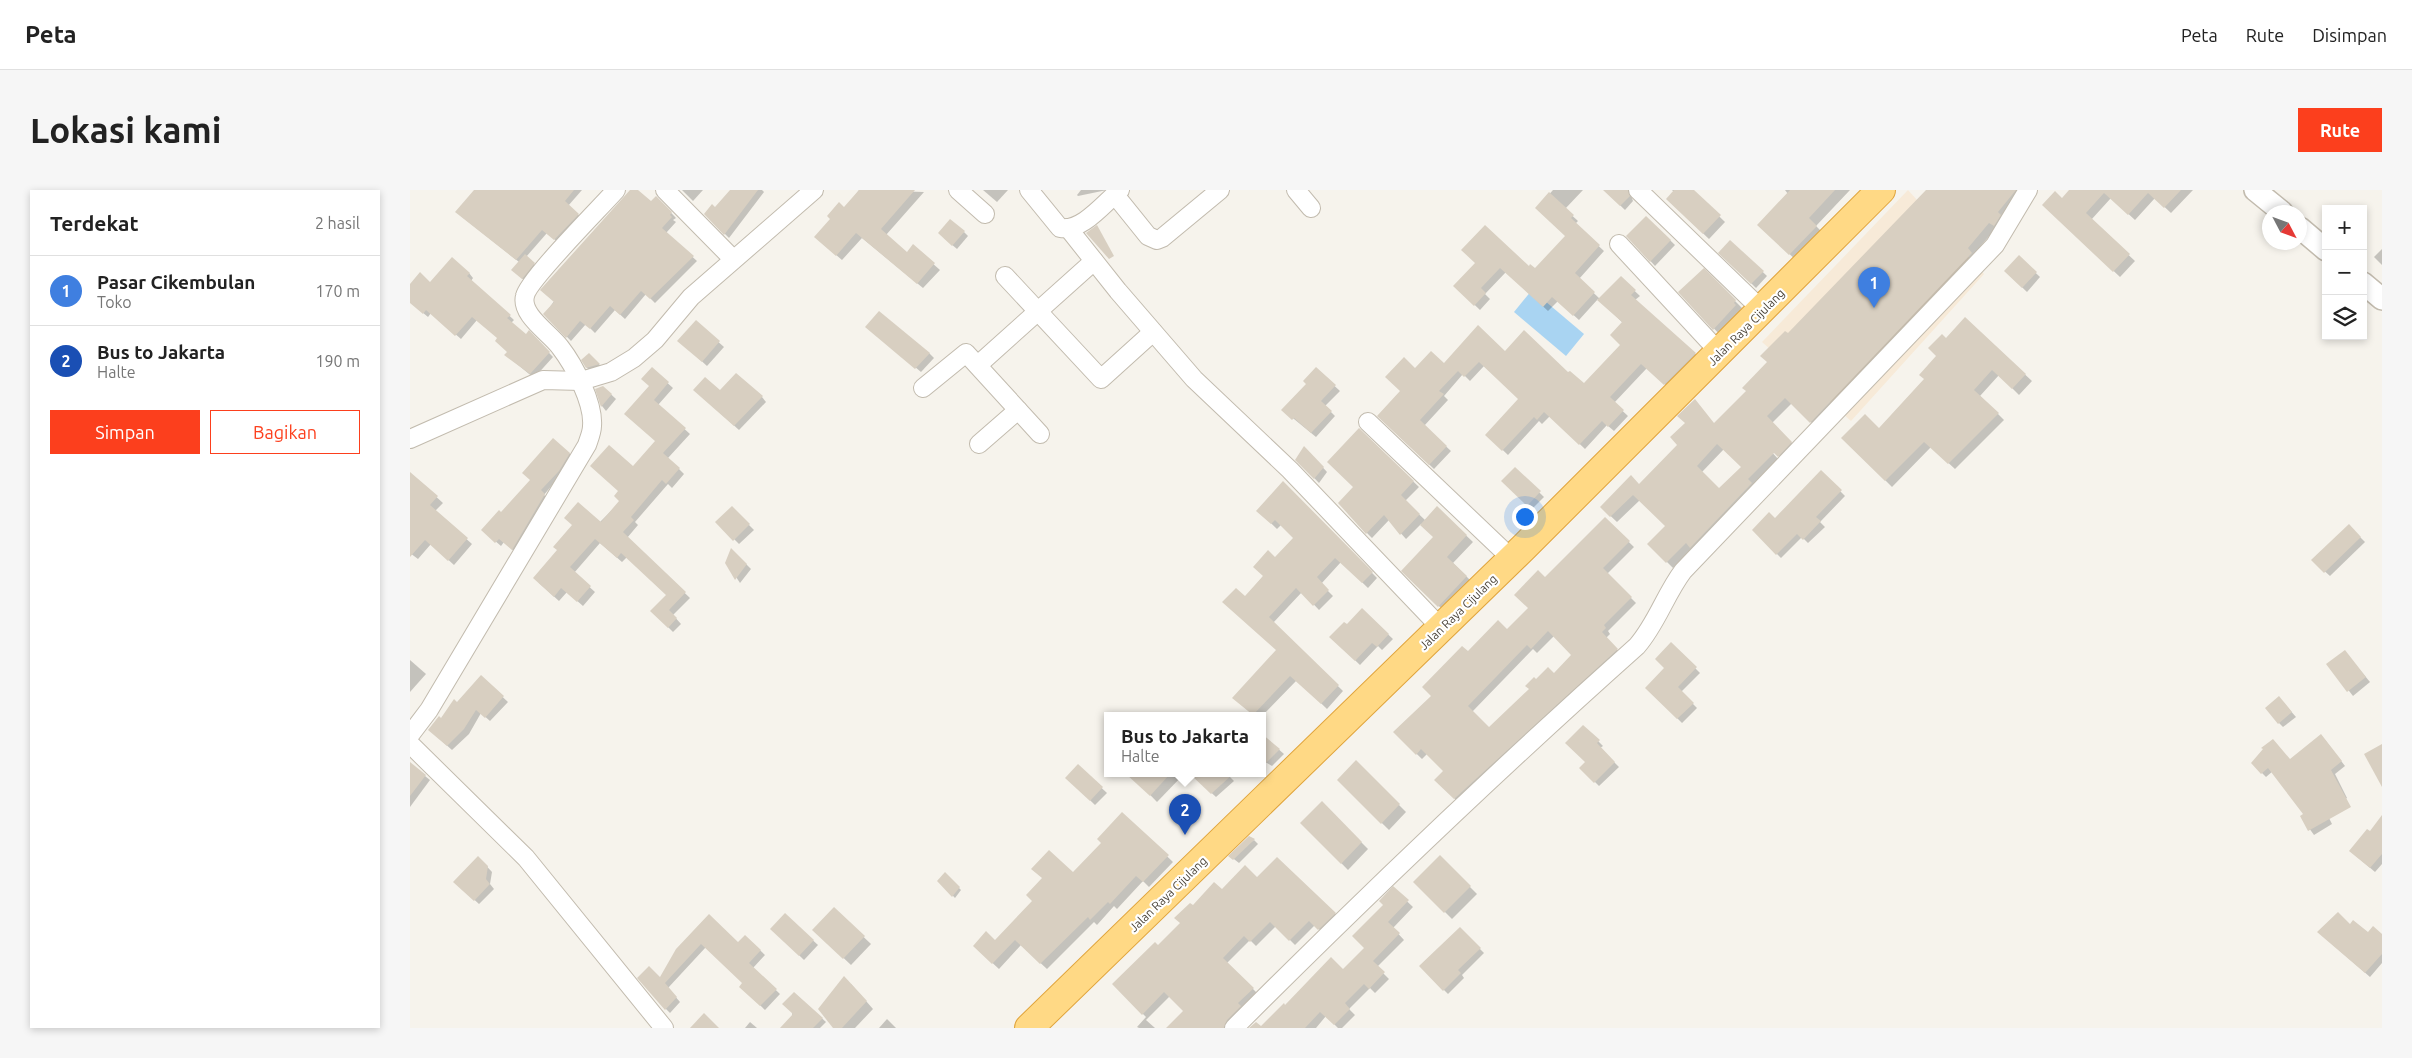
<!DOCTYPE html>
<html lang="id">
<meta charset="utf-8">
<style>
:root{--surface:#fff;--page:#f6f6f6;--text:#222;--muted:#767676;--line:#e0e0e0;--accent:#fc3f1d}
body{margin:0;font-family:Ubuntu,sans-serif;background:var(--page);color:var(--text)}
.controls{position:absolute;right:15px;top:15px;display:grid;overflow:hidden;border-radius:0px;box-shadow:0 2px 8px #0003}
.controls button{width:45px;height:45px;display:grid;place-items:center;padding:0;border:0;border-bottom:1px solid var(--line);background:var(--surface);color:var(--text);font:25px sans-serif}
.compass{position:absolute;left:1852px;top:15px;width:45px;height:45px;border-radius:50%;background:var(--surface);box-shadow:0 2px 8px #0003;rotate:131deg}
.you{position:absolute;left:1114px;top:326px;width:18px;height:18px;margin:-12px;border:4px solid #fff;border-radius:50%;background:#1a73e8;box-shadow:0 0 0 8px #1a73e833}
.badge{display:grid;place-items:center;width:32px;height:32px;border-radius:50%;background:var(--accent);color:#fff;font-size:16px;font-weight:700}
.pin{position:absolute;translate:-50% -41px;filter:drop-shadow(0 1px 2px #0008)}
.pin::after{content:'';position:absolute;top:26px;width:18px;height:15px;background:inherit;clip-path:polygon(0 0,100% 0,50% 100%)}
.popup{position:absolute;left:694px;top:522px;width:162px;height:65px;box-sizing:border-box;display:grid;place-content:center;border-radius:0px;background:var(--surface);filter:drop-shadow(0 1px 4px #0005);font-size:16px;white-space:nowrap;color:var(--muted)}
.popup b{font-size:19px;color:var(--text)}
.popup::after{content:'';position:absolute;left:50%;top:100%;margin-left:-10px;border:10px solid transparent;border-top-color:var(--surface)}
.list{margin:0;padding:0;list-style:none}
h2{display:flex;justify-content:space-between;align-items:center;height:65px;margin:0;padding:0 20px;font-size:21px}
h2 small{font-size:16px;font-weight:400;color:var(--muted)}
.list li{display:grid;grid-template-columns:32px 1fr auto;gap:15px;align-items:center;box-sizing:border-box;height:70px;padding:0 20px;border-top:1px solid var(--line)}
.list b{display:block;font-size:19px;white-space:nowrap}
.list p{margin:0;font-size:16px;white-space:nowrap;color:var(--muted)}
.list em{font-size:16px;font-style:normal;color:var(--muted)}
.actions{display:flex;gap:10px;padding:15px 20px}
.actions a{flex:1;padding:11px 0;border:1px solid var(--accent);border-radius:0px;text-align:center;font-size:18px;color:var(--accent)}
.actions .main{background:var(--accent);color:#fff}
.icon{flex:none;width:28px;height:28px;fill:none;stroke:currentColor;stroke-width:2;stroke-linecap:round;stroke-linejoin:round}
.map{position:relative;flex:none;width:1972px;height:838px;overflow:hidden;border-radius:0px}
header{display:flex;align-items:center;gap:30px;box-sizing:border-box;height:70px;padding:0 25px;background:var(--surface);border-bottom:1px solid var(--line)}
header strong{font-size:24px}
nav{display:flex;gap:28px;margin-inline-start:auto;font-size:18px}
.intro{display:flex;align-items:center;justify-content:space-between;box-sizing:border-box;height:120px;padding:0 30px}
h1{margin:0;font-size:35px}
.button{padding:12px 22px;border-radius:0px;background:var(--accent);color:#fff;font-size:18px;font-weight:700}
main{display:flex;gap:30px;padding:0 30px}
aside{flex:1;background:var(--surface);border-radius:0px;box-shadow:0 2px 8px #0003}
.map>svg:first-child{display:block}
.commercial{fill:#f7ead8}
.water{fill:#a9d4f2}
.shadow{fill:#0003;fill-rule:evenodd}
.building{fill:#d8cfc1;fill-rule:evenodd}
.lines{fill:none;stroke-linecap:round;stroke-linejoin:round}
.minor-casing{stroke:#c2bbae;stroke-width:20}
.tertiary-casing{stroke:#c2bbae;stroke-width:24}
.trunk-casing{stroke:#e0a43c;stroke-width:30}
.minor{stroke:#fff;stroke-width:18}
.tertiary{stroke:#fff;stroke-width:21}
.trunk{stroke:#ffd985;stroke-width:28}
.labels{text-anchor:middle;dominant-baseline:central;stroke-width:4.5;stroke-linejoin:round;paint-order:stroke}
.street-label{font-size:12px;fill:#4b4439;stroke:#fff}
</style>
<header>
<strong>Peta</strong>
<nav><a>Peta</a><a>Rute</a><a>Disimpan</a></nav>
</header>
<div class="intro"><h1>Lokasi kami</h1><a class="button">Rute</a></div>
<main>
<aside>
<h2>Terdekat<small>2 hasil</small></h2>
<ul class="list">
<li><span class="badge" style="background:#3f7fe0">1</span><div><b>Pasar Cikembulan</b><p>Toko</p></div><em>170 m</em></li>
<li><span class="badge" style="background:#1a4fb4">2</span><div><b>Bus to Jakarta</b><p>Halte</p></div><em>190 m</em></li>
</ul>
<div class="actions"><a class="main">Simpan</a><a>Bagikan</a></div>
</aside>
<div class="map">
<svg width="1972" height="838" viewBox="0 0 1972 838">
<rect width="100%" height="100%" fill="#f6f3ec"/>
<polygon class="commercial" points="1498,0 1574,84 1441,231 1352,152"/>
<polygon class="water" points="1122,100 1174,144 1156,166 1104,122"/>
<g class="shadow">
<polygon points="83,0 172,0 158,16 173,29 150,54 137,43 116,67 128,78 117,93 103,80 109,72 51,26"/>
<polygon points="222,0 227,0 241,13 246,7 266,28 263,30 266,32 256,43 287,71 245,113 236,104 215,129 205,120 185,143 176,134 161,151 135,124"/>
<polygon points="272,0 293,0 283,11"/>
<polygon points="321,0 352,0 354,2 319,48 295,24 306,18"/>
<polygon points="449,0 514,2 476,45 497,64 503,56 530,80 513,98 452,48 432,70 411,52"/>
<polygon points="573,0 598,0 587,12"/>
<polygon points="671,0 697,0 668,6 667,5"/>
<polygon points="1143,0 1173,0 1155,19 1168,31 1165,34 1194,61 1169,89 1190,109 1211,88 1230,106 1225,110 1290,168 1260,199 1237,178 1204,213 1218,226 1204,241 1197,235 1175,259 1140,226 1132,234 1129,231 1098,265 1077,245 1110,209 1074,176 1060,191 1053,184 1034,206 1038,210 1014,236 1041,261 1024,279 968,226 991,201 1005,180 1095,162 1159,184 1174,195 1212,155 1213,133 1188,109 1169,130 1148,111 1138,121 1096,82 1075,104 1080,109 1070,120 1045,96 1067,73 1119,77 1125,80 1157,46 1127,18"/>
<polygon points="1194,0 1219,0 1223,11 1215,20"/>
<polygon points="1262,0 1282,0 1315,32 1299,49 1257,9 1264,2"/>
<polygon points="1375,0 1440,0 1406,36 1414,44 1388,72 1357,43 1378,4"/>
<path d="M1517 0H1610L1586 38 1563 65 1567 70 1407 238 1382 213 1362 233 1387 258 1375 271 1361 258 1359 259 1369 270 1287 363 1282 358 1263 378 1239 354 1256 336 1230 310 1207 332 1191 317 1229 295 1305 234 1338 201 1378 145ZM1314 259 1332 277 1309 300 1292 282Z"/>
<polygon points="1661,0 1783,0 1761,23 1745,8 1725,30 1701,8 1681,30 1725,71 1710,87 1634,15 1652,9"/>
<polygon points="1236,27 1265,55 1245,76 1218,46"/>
<polygon points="554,42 558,46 547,59 534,48"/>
<polygon points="1321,52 1357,86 1346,98 1310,63"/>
<polygon points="1972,59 1972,75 1964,67"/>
<polygon points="1609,67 1630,87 1617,102 1595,81"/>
<polygon points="1294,80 1332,118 1330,120 1332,122 1311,146 1270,102"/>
<polygon points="59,83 63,88 61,91 104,130 101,133 116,146 119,142 143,167 124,188 96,165 98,162 89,148 67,130 51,149 21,123 18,127 0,112 0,95 20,93"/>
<polygon points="1555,129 1622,191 1609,205 1589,185 1570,206 1594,230 1545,279 1521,257 1482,297 1433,248 1469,239 1515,189 1536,150"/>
<polygon points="286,132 314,157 297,176 274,155"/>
<polygon points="462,141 519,163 524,168 511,182"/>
<polygon points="179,165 193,178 182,182 177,178"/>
<polygon points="242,179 263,198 248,215 280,244 258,268 274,284 262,298 258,294 225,332 228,335 217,348 280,408 263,425 271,434 263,442 247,426 257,405 217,367 212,372 190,353 164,383 185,402 173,416 157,402 149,411 129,393 211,311 223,278 246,251 240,196"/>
<polygon points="906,179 930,201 915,216 925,226 906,247 873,220 897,194"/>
<polygon points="193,197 206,209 196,221 192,216 187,200"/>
<polygon points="310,202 352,207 356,212 329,240 289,204"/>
<polygon points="949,239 1009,297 995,311 1015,330 1027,318 1063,352 1043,373 1063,393 1035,422 993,381 1025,347 1011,334 996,349 979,330 962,348 957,343 945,297"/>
<polygon points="895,258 917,282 909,293 887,270"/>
<polygon points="159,263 164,268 134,305 139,309 107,364 94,352 91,356 77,344 91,324"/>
<polygon points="1105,279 1134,307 1122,319 1093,291"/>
<polygon points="1411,282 1435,306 1410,332 1415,337 1398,353 1392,347 1371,368 1343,340 1365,330"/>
<polygon points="0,283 33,313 25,321 62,354 44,375 21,354 8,369 0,363"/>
<polygon points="874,293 967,388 958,398 931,372 911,394 923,406 909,420 892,402 863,433 933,501 917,519 887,490 852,526 844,526 830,513 868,460 835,408 885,348 871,335 867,339 848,321"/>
<polygon points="322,318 344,340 329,354 307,332"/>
<path d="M1195 329 1224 357 1197 384 1226 413 1198 441 1200 444 1196 448 1212 465 1050 614 1026 590 1035 581 1017 564 1012 569 984 542 1022 506 1058 463 1097 441 1120 418 1135 389ZM1144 446 1163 465 1144 484 1126 491 1120 499 1079 539 1062 522 1123 459 1127 463Z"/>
<polygon points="1939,336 1955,352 1920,386 1902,370"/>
<polygon points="322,360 341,379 330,393 317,373"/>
<polygon points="952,420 983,449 972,460 968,456 950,475 921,447 937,436"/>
<polygon points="1261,454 1290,483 1271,502 1287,518 1272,533 1237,498 1256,478"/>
<polygon points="1935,462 1960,492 1943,506 1918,474"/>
<polygon points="0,470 16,484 0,502"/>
<polygon points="71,487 98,512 80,531 71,523 59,544 42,560 24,544 32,530"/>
<polygon points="1873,512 1886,527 1873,537 1869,533"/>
<polygon points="1173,536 1193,556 1190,558 1209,577 1189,596 1171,578 1176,572"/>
<polygon points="858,550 874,564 862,576 852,570"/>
<polygon points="1915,550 1935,576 1925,584 1937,608 1915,620 1922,634 1904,645 1891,627 1895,624 1863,581 1856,587 1852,583 1854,559 1880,570"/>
<polygon points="946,572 996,622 979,640 928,590"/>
<polygon points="0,574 20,590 0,617"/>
<polygon points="668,576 697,603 685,615 657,588"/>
<polygon points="720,584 774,584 747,612"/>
<polygon points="781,584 817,584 824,591 806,607"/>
<polygon points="912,613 958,659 938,680 892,633"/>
<polygon points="712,623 763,672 739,697 733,691 707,719 704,716 687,735 684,732 637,779 611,755 589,779 564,756 585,752 624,711 633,688 622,679 663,684 692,653"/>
<polygon points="1972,627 1972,674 1965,682 1945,665"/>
<polygon points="844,650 848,654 829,673 820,666"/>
<polygon points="68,667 82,682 80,694 84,699 69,714 45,692"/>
<polygon points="1030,667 1067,704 1042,729 1005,692"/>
<polygon points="867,669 930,728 914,744 905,735 885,755 866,736 846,756 840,750 817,773 848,804 820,838 758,838 775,821 760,806 736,830 745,838 729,838 727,837 736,827 703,794 748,757 771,733 783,717 812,700 847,689"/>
<polygon points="535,684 551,700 545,708 529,691"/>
<polygon points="983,698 1003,717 983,738 994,750 967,777 979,789 965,803 960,798 939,819 945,825 932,838 928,838 916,826 906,838 841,838 851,838 875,816 933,781 956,758"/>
<polygon points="424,719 461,754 441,775 404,740"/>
<polygon points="375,725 408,755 394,770 362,739"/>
<polygon points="299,726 328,754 335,746 355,765 343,778 370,804 355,820 331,797 334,793 296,757 258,798 270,812 260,823 256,819 250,789"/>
<polygon points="1940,736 1958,744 1972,746 1972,773 1960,787 1913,746"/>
<polygon points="1050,739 1074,763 1052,785 1054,788 1038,804 1010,776"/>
<polygon points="441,794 463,819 445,838 425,838"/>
<polygon points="384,803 416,832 410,838 381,838"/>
<polygon points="477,829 486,838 469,838"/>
<polygon points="340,832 347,838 335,838"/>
</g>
<g class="building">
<polygon points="64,0 164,0 155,11 169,24 144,50 132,40 106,70 45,22"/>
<polygon points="220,0 228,0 241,11 246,6 262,22 260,25 262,27 252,38 284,66 240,109 231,101 210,125 200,116 180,139 170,131 156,148 133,124 144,112 130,100"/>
<polygon points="320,0 348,0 314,45 294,24 302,14 305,17"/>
<polygon points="449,0 505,0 471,39 497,62 503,54 525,73 507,94 446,43 426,66 404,47 420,29 417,26 429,12 434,17"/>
<polygon points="1193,0 1218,0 1220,6 1210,16"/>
<polygon points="1264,0 1284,0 1311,25 1293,44 1256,9"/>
<polygon points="1380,0 1425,0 1399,28 1407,36 1379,65 1347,35"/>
<path d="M1516 0H1606L1588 22 1591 25 1584 36 1579 33 1558 58 1562 63 1400 233 1375 208 1357 226 1382 252 1368 267 1364 263 1338 289 1342 293 1280 358 1276 353 1256 373 1237 354 1255 336 1223 305 1200 327 1190 317 1221 285 1229 294 1267 255 1260 247 1275 233 1267 226 1285 209 1304 233 1336 201 1332 198 1357 172 1350 166 1375 141 1378 143ZM1307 254 1331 277 1309 298 1287 276Z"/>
<polygon points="1659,0 1771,0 1754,18 1738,3 1718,25 1694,3 1676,23 1720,64 1703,82 1632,15 1645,1 1652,8"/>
<polygon points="1139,2 1164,25 1161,28 1190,55 1165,83 1185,102 1163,126 1142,107 1133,117 1090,78 1071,98 1076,103 1064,116 1043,96 1065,73 1051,60 1075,35 1119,76 1120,74 1125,78 1155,46 1125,18"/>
<polygon points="1236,26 1261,50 1240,72 1216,46"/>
<polygon points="540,29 555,41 542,56 528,43"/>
<polygon points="687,35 704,66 699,69 676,43"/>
<polygon points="1320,50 1354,81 1341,94 1308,63"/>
<polygon points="115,64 125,73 112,89 101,80"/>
<polygon points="1609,65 1627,82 1612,98 1594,81"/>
<polygon points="42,67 60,83 57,86 101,125 97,128 116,144 119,140 140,162 120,184 94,165 97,162 85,151 87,148 62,127 45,146 16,120 13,124 0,113 0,94 10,82 20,92"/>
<polygon points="1294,78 1326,110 1324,113 1326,115 1303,140 1268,102"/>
<polygon points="1211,86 1226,100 1221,105 1286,163 1254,195 1231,174 1200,207 1214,220 1198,237 1192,231 1169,255 1134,222 1127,230 1124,227 1092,261 1075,245 1108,209 1069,172 1054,187 1048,181 1029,201 1034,204 1010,230 1037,256 1019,275 967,226 990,201 975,187 994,167 1005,178 1021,161 1034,173 1068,135 1095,161 1114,140 1158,182 1160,181 1174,193 1210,155 1200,145 1212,132 1187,110"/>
<polygon points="469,121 520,163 505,179 455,137"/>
<polygon points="1555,127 1616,184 1602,199 1582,180 1564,200 1589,223 1538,274 1514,252 1475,291 1431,248 1455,224 1469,238 1514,189 1509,185 1526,166 1518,158 1532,144 1536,148"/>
<polygon points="286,130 310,151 292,172 267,151"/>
<polygon points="179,163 190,174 176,178 171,170"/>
<polygon points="242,177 259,192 244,210 276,238 253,263 270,278 256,294 252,290 221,327 224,330 213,342 276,402 259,420 267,428 258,438 240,421 256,405 211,363 207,368 185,349 160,377 181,396 167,412 151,398 144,407 123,388 147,360 143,357 162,335 154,328 168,312 191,332 209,311 204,306 208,301 180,276 199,255 223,276 245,251 214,224 239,196 231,189"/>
<polygon points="906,177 926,195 911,211 922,221 901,243 884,228 882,230 871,220 896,194 893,191"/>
<polygon points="326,183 353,206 324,236 283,200 295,187 310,200"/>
<polygon points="193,196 202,204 191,217 185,199"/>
<polygon points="949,238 1004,291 991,305 1010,324 990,345 974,325 956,344 928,313 943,297 917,272"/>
<polygon points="143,248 160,263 149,281 131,300 135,304 102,360 89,349 85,353 71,340 89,320 91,322 120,290 112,283"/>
<polygon points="894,256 914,277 904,289 885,270"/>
<polygon points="1105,277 1131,301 1117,316 1091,291"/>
<polygon points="1411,280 1432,300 1406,327 1411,331 1393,350 1387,344 1366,365 1342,340 1359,322 1365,328"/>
<polygon points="0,282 28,306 20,315 58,348 38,371 15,350 0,367"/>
<polygon points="873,291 963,382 952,393 925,368 907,387 919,400 903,416 886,398 859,427 929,495 911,514 880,486 843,525 822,508 866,460 812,412 826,398 835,406 853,386 843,377 858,360 865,367 883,348 865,330 861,334 846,321"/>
<polygon points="322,316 340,334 323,351 305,332"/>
<polygon points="1027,316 1057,345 1037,367 1057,386 1028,417 991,381 1023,347 1010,335"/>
<path d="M1195 327 1220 351 1193 378 1222 407 1194 435 1196 438 1192 442 1208 459 1044 609 1024 590 1033 581 1011 559 1006 565 983 542 1021 506 1012 497 1052 456 1058 461 1088 430 1097 439 1118 418 1104 405 1128 380 1135 387ZM1138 441 1161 465 1144 483 1138 477 1126 489 1124 487 1115 496 1119 499 1079 537 1058 516 1117 455 1121 459Z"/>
<polygon points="1939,334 1951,347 1914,383 1901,370"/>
<polygon points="321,358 337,374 325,390 315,373"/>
<polygon points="952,418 979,444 967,457 962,453 945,471 919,447 934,432 937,434"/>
<polygon points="1261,452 1287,477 1268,497 1284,513 1267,529 1235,498 1254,478 1245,469"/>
<polygon points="1935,460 1956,487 1937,502 1916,474"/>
<polygon points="71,485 94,506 75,528 66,520 54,539 37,556 18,540 29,526 31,528 44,509 47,512"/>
<polygon points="1869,506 1882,522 1868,534 1855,518"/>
<polygon points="1173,535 1190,550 1187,553 1205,572 1184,593 1169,578 1175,572 1155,553"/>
<polygon points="852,544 870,559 852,577"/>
<polygon points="1911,544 1932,571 1921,580 1941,617 1898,641 1890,626 1893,624 1858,578 1851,584 1841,573 1853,559 1851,558 1863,549 1880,569"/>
<polygon points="1972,554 1972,597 1954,564"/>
<polygon points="946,570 990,614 971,634 927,590"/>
<polygon points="0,572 16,585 0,606"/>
<polygon points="668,574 693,597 680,611 655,588"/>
<polygon points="716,584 760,584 740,606"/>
<polygon points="780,584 823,584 801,604"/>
<polygon points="912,611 952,652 931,674 890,633"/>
<polygon points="712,622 759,665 733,692 726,686 700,714 698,712 680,730 678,727 630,774 605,750 582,774 563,756 576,741 585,750 622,711 616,705 632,688 621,679 639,660 663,682 691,653 687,649"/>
<polygon points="1972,625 1972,664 1960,678 1939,661 1957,639 1960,641"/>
<polygon points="839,646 845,649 823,670 818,666"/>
<polygon points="1030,665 1061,696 1034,723 1003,692"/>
<polygon points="68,666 78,676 76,689 80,694 64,711 43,692"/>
<polygon points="867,667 926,723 908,740 899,731 879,751 860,732 840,752 834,746 813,768 844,798 828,813 831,816 817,830 814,838 756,838 773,821 754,802 732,825 702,794 745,752 748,755 770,733 764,728 780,713 783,715 804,692 812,699 835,675 847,687"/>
<polygon points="535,682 550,697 542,707 527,691"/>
<polygon points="983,696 999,710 978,732 990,743 963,771 975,782 959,799 954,794 935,813 940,819 924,835 910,822 895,838 839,838 846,832 851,836 874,813 875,815 921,767 933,779 954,758 942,746 973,715 969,711"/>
<polygon points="424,717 455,746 433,769 402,740"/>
<polygon points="1928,722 1940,734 1943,730 1958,742 1963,736 1972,744 1972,764 1955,783 1907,742"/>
<polygon points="375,723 404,750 389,766 360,739"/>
<polygon points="299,724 328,752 335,745 351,760 339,773 367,799 350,816 329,797 332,793 291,754 255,793 267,807 255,820 227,788 239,776 250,787 266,759"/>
<polygon points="1050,737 1071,758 1048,780 1051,783 1033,801 1009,776"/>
<polygon points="434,786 457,811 432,838 423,838 408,819"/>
<polygon points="384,802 413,828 403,838 370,838 383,824 372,814"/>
<polygon points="294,823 309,838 280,838"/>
</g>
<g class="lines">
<g class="minor-casing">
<g id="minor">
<polyline points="255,0 323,69"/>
<polyline points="548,0 575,24"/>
<path d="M619 0 650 38C672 42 694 13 710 0"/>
<polyline points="886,0 901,18"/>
<polyline points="1228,0 1353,121"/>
<polyline points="705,5 738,46 747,50 752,48 810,0"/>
<polyline points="658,38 708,101 784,189 880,280 1031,438"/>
<polyline points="1209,54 1310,163"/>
<polyline points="595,86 691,189 743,142"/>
<polyline points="568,175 684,71"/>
<polyline points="513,198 556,163 630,244"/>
<polyline points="958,232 1102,369"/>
<polyline points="0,249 133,190 171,191 201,182 224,168 245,150 281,107 404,0"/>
<polyline points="569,254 608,220"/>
<path d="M0 545 19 520 177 255C179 249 182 242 182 236 184 213 164 175 150 157 140 143 110 125 115 106 118 90 191 17 206 0"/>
<polyline points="0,554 116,668 254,838"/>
<path d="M824 838C955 707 1089 579 1227 456 1247 433 1255 405 1273 381L1585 55 1618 0"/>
</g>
</g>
<g class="tertiary-casing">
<g id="tertiary">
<polyline points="1845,0 1872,22"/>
<polyline points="1890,38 1916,60"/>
<polyline points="1953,93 1972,109"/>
</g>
</g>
<g class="trunk-casing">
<polyline id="trunk" points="619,838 1113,358 1471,0"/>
</g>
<use href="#minor" class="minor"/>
<use href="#tertiary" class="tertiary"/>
<use href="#trunk" class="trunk"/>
</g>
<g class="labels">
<g class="street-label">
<text transform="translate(1336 137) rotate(-45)">Jalan Raya Cijulang</text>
<text transform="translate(1048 422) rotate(-44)">Jalan Raya Cijulang</text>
<text transform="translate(758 704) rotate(-44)">Jalan Raya Cijulang</text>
</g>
</g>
</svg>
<div class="controls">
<button>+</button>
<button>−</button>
<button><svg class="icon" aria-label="layers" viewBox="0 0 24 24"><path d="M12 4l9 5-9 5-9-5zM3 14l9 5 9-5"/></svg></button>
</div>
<svg class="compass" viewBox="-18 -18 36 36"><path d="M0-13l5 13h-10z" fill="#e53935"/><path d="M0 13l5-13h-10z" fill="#767676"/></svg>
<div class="you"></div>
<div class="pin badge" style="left:1464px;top:118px;background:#3f7fe0">1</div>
<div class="pin badge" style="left:775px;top:645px;background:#1a4fb4">2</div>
<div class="popup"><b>Bus to Jakarta</b>Halte</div>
</div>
</main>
